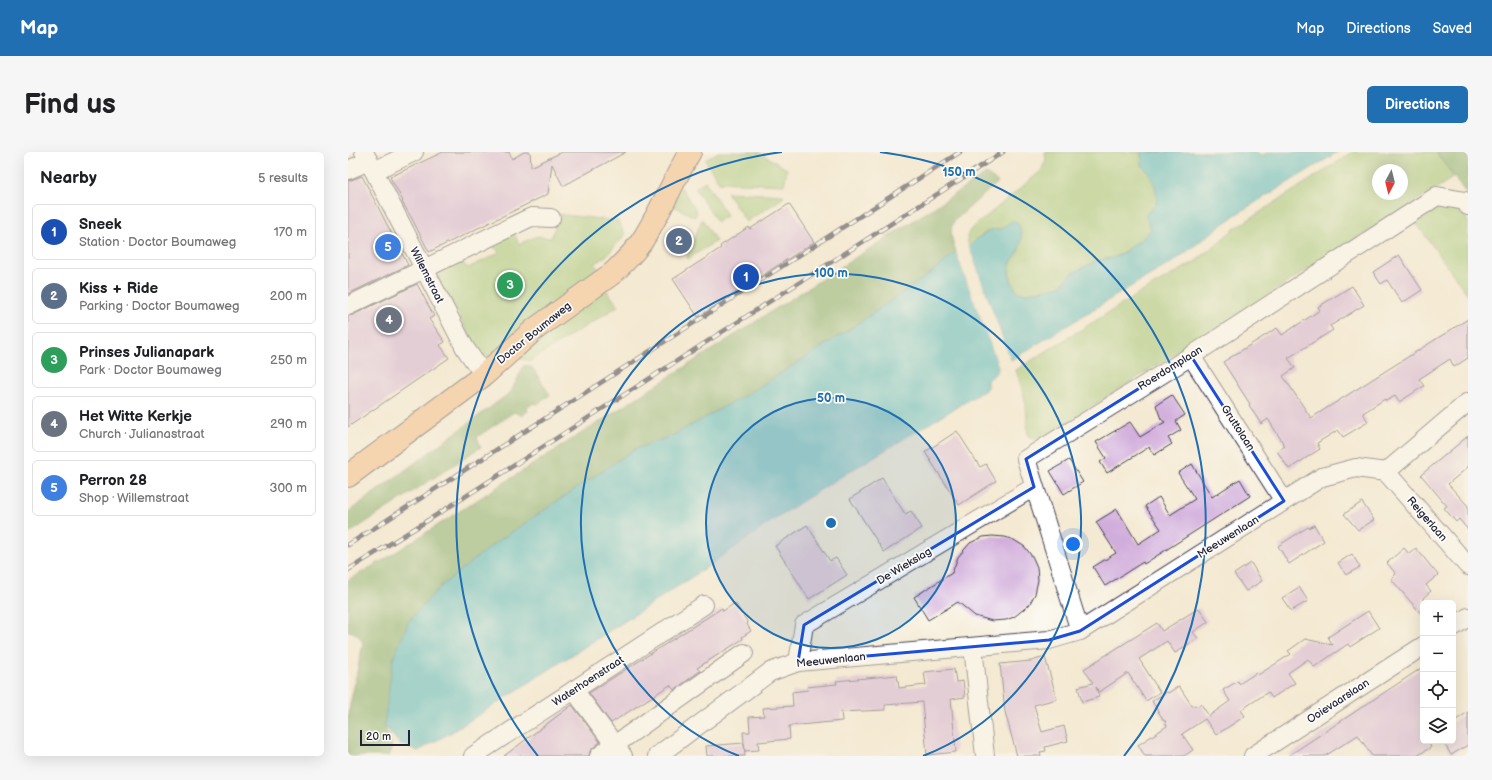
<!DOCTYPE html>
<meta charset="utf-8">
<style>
:root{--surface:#fff;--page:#f6f6f6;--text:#202124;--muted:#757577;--line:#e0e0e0;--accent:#1f6fb2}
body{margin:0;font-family:"Balsamiq Sans",sans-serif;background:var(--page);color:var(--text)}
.controls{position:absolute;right:12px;bottom:12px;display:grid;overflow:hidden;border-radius:6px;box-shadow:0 4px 16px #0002}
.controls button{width:36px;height:36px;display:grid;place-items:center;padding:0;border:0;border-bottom:1px solid var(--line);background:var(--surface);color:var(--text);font:20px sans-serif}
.compass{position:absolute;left:1024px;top:12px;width:36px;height:36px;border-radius:50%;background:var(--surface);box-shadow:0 4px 16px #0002;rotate:187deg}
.scale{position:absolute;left:12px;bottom:10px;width:50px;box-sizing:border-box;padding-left:4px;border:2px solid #22223b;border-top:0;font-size:11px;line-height:14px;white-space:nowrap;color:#22223b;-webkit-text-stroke:3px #fdfcf7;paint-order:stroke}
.you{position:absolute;left:725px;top:392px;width:14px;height:14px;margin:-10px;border:3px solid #fff;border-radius:50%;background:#1a73e8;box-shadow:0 0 0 6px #1a73e833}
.badge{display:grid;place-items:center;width:26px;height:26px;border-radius:50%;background:var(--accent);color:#fff;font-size:13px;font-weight:700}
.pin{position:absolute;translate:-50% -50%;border:2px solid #fff;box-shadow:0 1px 4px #0006}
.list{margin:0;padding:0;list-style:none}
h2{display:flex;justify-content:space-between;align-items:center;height:52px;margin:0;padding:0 16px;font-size:17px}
h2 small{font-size:13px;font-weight:400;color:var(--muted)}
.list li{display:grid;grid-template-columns:26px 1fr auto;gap:12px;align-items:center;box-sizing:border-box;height:56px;margin:0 8px 8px;padding:0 8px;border:1px solid var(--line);border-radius:6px}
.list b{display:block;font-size:15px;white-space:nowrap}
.list p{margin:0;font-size:13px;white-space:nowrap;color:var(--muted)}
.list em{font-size:13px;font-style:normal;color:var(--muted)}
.icon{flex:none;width:22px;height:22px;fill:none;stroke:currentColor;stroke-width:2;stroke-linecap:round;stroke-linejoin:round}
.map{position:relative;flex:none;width:1120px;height:604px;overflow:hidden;border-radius:6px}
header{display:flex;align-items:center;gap:24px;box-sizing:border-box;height:56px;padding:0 20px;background:var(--accent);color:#fff}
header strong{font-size:19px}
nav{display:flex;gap:22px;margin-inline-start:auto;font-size:14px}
.intro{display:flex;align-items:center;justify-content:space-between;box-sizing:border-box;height:96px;padding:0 24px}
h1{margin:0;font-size:28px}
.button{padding:10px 18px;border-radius:6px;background:var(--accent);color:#fff;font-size:14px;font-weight:700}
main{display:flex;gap:24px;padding:0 24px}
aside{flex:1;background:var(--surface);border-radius:6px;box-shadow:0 4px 16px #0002}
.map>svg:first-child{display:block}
.green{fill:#9bc673;stroke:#5e7457;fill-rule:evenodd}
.forest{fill:#7cab65;stroke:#4f6650}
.water{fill:#48b7c0;stroke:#356c7e}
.pier{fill:#f4e9d2}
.building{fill:#d1addc}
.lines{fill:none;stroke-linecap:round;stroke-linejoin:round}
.minor-casing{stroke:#424052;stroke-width:20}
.major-casing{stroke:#424052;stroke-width:24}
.minor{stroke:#fff;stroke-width:18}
.major{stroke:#f7bd88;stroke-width:22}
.rail-casing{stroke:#22223b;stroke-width:4.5}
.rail{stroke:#fdfcf7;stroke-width:3;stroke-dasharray:9;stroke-linecap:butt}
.marked{fill:none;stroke:#1d4ed8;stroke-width:3;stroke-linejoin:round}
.ring{fill:none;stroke:#1f6fb2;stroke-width:2}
.labels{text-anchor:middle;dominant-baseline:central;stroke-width:3.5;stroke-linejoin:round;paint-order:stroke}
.street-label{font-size:11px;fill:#22223b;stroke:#fdfcf7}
.centre{fill:#1f6fb2;stroke:#fdfcf7;stroke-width:2}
.ring-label{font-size:12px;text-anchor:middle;font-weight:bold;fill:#1f6fb2;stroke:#fdfcf7;stroke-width:3.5;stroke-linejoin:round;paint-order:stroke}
</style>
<header>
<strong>Map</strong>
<nav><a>Map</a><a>Directions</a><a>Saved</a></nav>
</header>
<div class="intro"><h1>Find us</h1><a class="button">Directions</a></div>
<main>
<aside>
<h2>Nearby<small>5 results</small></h2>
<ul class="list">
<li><span class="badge" style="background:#1a4fb4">1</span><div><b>Sneek</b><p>Station · Doctor Boumaweg</p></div><em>170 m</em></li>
<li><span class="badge" style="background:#5c6f8a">2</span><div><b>Kiss + Ride</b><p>Parking · Doctor Boumaweg</p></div><em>200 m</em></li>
<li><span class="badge" style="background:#2e9e5b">3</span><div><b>Prinses Julianapark</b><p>Park · Doctor Boumaweg</p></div><em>250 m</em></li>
<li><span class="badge" style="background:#6b7280">4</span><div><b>Het Witte Kerkje</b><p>Church · Julianastraat</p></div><em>290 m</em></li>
<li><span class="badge" style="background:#3f7fe0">5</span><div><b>Perron 28</b><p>Shop · Willemstraat</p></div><em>300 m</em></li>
</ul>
</aside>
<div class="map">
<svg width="1120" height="604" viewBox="0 0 1120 604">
<rect width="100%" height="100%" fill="#fdfcf7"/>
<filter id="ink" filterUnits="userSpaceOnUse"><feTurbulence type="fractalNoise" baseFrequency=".025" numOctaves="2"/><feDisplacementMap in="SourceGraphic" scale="8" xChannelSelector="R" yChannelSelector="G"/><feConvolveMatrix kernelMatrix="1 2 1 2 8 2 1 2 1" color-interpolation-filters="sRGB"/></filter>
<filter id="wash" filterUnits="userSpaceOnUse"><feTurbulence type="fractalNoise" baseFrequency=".012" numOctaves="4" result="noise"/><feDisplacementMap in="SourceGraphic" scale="16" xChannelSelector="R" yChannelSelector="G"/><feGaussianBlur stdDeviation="0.9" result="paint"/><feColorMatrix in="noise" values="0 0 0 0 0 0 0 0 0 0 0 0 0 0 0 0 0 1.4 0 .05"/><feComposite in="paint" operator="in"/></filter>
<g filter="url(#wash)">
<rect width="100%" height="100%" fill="#f4e9d2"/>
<g class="green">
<polygon points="370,0 410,0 414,2 439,17 436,33 371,30 357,8"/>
<path d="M697 0H793L794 13 801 21 807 34 809 47 807 54 797 63 803 77 796 85 778 98 767 105 748 109 736 115 722 123 712 134 680 141 669 140C659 119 658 116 671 98L664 69 653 77 641 78 629 87 621 95 619 85 622 78 693 19 698 8Z"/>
<path d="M1005 0H1088L1106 25 694 286 687 287 680 284 678 252 668 218 792 141 848 109 886 77ZM1030 18H1054V42H1030Z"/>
<polygon points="357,29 379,63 369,70 347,36"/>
<polygon points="333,35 349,60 347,65 323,53"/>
<polygon points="379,40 436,43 435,46 398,70"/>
<polygon points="1102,43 1120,69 1120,143 1065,67"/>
<polygon points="208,62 270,69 277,83 259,103 246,112 253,119 140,205 131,203 123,191 125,190 97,138 93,137 88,126 90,119 111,108 120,116 149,102 151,100 143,92 166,81 171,92 189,84 203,86 207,75 205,74"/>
<polygon points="354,67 368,89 340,107 339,105"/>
<polygon points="257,136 270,154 182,209 172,207 176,199"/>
</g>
<g class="forest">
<polygon points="1088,0 1117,0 1120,4 1120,44"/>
<path d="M638 22 650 30 606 69C600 81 605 89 608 100L590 116 499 179 405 239 324 284 287 297 143 394 92 435 61 469 36 573 44 595 40 604H0V563L15 491C11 484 8 480 0 479V428L37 407Z"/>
<polygon points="176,213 184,215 202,243 188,253 187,250 179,256 180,259 173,264 171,261 170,262 166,260 129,285 133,295 0,382 0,360 163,240"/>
</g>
<g class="water">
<path d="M793 0H905L913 3 923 0H990L887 63 825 110 792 129 663 208 621 95 629 87 642 78 653 77 664 69 669 70C674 77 675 89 671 97 668 106 661 108 661 119 661 126 666 134 669 140L680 141 712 134 722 123 736 115 748 109 767 105 778 99 796 85 803 77 797 63 807 54 809 47 807 34 801 21 794 13Z"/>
<polygon points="608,100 651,215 647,222 639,229 639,237 494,324 428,366 359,415 291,460 104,580 70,599 51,591 36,573 45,507 61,469 92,435 143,394 287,297 324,284 405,239 499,179 590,116"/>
</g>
<g class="pier">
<polygon points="621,95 663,210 661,208 619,96"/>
<polygon points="608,100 610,100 653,215 652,218"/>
</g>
<g id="blocks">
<g class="building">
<polygon points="95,0 161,0 164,7 176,0 182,0 183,15 214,0 278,0 215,34 204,12 200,42 81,100 63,65 54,50 55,49 42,25"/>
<polygon points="14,24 60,113 0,142 0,29"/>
<polygon points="441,52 466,90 350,165 325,127 373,96 372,94 401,75 402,77"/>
<polygon points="1051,103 1074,138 1054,151 1039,128 1033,132 1025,120"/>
<polygon points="69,132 86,164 81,167 97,190 92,193 101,206 0,275 0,164 5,163"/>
<polygon points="1004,134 1016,153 982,174 985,178 940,206 947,216 935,224 963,266 1120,167 1120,206 1106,215 1102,207 1071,227 1076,234 1051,250 1047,244 1038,249 1037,247 1015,261 1020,270 995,285 990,278 969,291 972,297 941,317 929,299 937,294 920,267 913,272 901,253 902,252 875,210 929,176 934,183 972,158 970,155"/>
<polygon points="824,243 837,263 828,269 833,278 820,286 824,292 806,303 801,295 759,321 752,310 758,306 748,290 782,270 792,285 817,270 813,267 808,253"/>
<polygon points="609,279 632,315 638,312 648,329 611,353 577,300"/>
<polygon points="1120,284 1120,315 1100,332 1120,354 1120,378 1111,367 1108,370 1096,356 1099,354 1073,323"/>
<polygon points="721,308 735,330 716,342 702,319"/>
<polygon points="844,312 864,345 892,327 902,344 796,412 795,410 757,434 745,415 768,401 748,370 769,357 790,392 813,377 797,354 811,345 822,363 847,347 830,321"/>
<polygon points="534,326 557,362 563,359 574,376 536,400 502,347"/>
<polygon points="1014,350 1026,368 1010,378 996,362"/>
<polygon points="459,373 482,409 488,406 499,423 461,447 427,394"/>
<polygon points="966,373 976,389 941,412 930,394 960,375 961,376"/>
<polygon points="644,384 657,385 666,388 677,395 685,406 689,415 690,428 687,442 681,453 666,465 658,468 644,469 627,464 610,450 580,468 566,445 604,421 610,405 622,391 635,385"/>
<polygon points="1056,396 1061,402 1068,396 1090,423 1078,433 1083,439 1075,446 1075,464 1043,427 1048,422 1039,411"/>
<polygon points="1004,402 1012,415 998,423 990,411"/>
<polygon points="903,411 914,429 898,439 886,422"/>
<polygon points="951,435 960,449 943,459 934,446"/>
<polygon points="387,451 400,471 399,472 403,479 394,485 395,487 349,516 352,519 326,538 322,533 263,571 241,541 374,456 375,459"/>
<polygon points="851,456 860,470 845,480 850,486 827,501 819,489 791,507 812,540 798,549 780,521 751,540 748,535 751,545 734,550 730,535 745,531 736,517 809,471 814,479"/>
<polygon points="1020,459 1031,476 1002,495 1000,492 966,515 960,507 940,521 947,531 924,546 920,540 893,558 897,564 868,583 857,567 834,582 845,598 836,604 797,604 790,593 819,574 817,570 818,569 816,569 804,549 819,540 820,541 831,534 844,554 847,553 849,555 853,552 861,564 882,549 875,538 890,529 891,532 908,521 910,523 943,502 940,499 957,487 985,493 980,485"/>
<polygon points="697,505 709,547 686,553 694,580 716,574 720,589 697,595 698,599 692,600 693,604 669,604 657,560 652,512 683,509"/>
<polygon points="1075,515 1075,589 1079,589 1083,595 1069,604 1024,604 1010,583 977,604 940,604"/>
<polygon points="606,517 608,530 615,529 617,545 603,547 608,600 579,603 574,550 537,553 537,558 493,560 494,569 441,574 442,587 410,590 411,598 397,599 396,591 397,604 359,604 358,594 396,591 395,580 402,580 401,565 416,564 415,556 445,554 444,540 460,538 459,535 489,532 488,529 549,523 551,536 578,533 576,520"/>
<polygon points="224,553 252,590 245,596 242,599 241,604 156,604"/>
<polygon points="1120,560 1120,593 1103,603 1096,591 1100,589 1105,589 1105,570"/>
</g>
</g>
</g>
<g filter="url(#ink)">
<use href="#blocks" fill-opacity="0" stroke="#424052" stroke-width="1"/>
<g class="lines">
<g class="minor-casing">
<g id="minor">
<polyline points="16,0 117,196 136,223"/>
<polyline points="0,18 21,9"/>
<polyline points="26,19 66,0"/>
<polyline points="0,154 179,67 184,65 203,66"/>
<polyline points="843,204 936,349"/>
<polyline points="1038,320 1120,414"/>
<polyline points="1105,475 1120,465"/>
<polyline points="732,479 678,307 843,204 1089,44 1117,49 1120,54"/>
<polyline points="625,495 637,604"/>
<polyline points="450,510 456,473 686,335"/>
<polyline points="226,538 275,604"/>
<polyline points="125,604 356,453"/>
<polyline points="251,604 396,501"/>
<polyline points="309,604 422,520 450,510 701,488 732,479 974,325 1008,316 1038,320 1120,250"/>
<polyline points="905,604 1075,494"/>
</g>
</g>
<g class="major-casing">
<path id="major" d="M0 324 136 223 187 177 265 121C275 111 286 101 294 89 312 61 325 29 342 0"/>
</g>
<use href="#minor" class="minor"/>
<use href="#major" class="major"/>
<g class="rail-casing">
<g id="rail">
<polyline points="0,393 612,0"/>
<polyline points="0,418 90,362 655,0"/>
</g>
</g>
<use href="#rail" class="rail"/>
</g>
</g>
<path d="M0 0H1120V604H0ZM843 204 936 349 732 479 701 488 450 510 456 473 686 335 678 307Z" fill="#f4e9d2" fill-opacity=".55" fill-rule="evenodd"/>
<path class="marked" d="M843 204 936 349 732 479 701 488 450 510 456 473 686 335 678 307Z"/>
<circle cx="483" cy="371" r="125" fill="#1f6fb2" fill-opacity=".12"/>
<g class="ring">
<circle cx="483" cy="371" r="125"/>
<path d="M391 604A250 250 0 1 1 575 604"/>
<path d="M190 604A374 374 0 0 1 434 0M532 0A374 374 0 0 1 776 604"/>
</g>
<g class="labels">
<g class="street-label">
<text transform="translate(79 123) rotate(63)">Willemstraat</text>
<text transform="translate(186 181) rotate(-39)">Doctor Boumaweg</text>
<text transform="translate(822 216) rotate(-32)">Roerdomplaan</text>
<text transform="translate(890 276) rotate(57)">Gruttolaan</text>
<text transform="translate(1079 367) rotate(49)">Reigerlaan</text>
<text transform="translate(880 385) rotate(-32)">Meeuwenlaan</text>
<text transform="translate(556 414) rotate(-31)">De Wiekslag</text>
<text transform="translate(483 508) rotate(-6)">Meeuwenlaan</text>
<text transform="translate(240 529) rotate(-33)">Waterhoenstraat</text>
<text transform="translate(990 549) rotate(-33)">Ooievaarslaan</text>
</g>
</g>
<circle cx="483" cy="371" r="6" class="centre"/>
<g class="ring-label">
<text x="611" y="24">150 m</text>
<text x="483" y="125">100 m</text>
<text x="483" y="250">50 m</text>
</g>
</svg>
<div class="controls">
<button>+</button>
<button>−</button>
<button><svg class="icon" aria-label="locate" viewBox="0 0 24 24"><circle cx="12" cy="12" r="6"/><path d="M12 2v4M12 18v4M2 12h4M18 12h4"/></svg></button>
<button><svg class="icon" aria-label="layers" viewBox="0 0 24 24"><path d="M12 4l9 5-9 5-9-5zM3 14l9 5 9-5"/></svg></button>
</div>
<svg class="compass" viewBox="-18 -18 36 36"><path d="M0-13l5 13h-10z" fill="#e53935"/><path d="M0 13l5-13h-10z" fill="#757577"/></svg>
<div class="scale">20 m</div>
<div class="you"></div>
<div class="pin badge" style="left:398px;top:125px;background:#1a4fb4">1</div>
<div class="pin badge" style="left:331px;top:89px;background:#5c6f8a">2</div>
<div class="pin badge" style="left:162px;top:133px;background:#2e9e5b">3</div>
<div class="pin badge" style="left:41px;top:168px;background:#6b7280">4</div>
<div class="pin badge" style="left:40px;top:95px;background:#3f7fe0">5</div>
</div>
</main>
